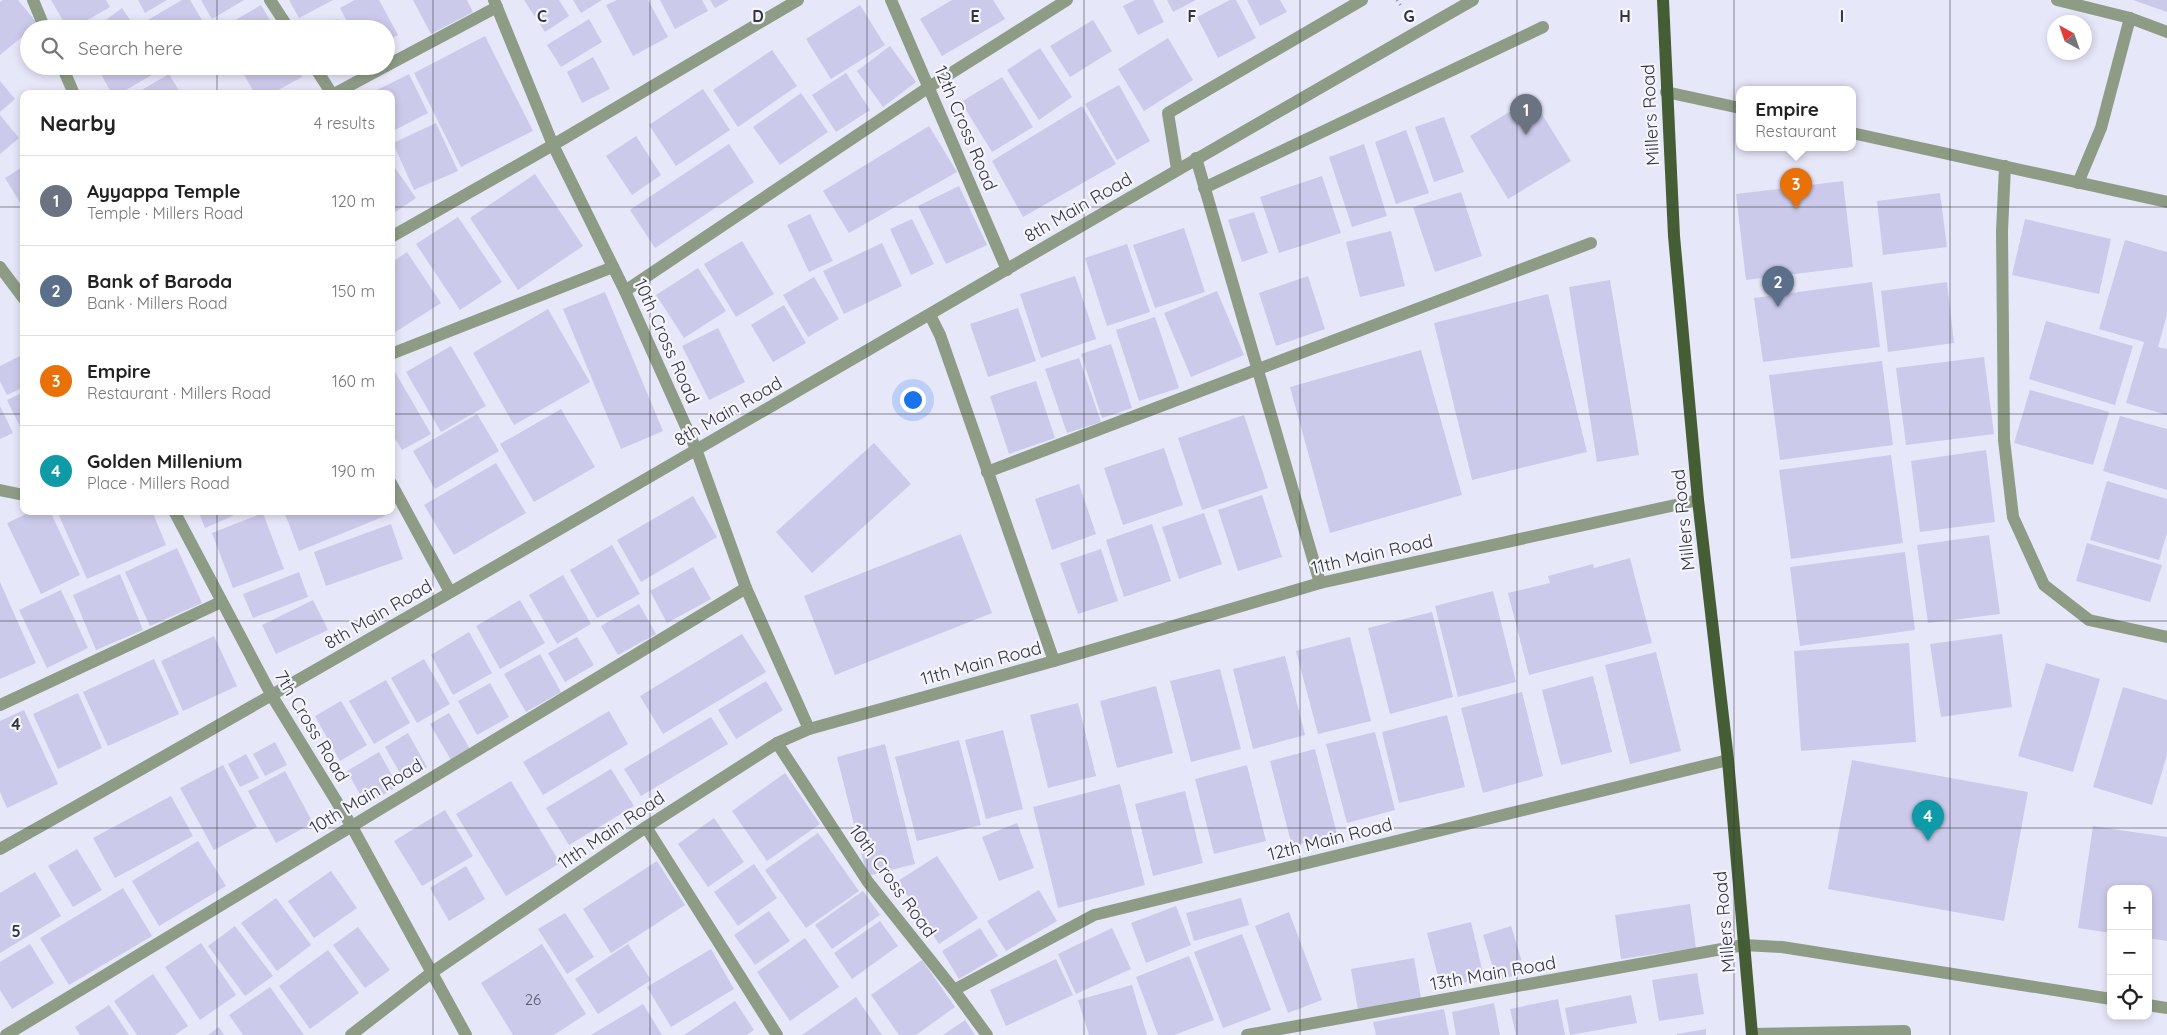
<!DOCTYPE html>
<meta charset="utf-8">
<style>
:root{--surface:#fff;--page:#f6f6f6;--text:#222;--muted:#767676;--line:#e0e0e0;--accent:#3f6621}
body{margin:0;font-family:Quicksand,sans-serif;background:var(--page);color:var(--text)}
.controls{position:absolute;right:15px;bottom:15px;display:grid;overflow:hidden;border-radius:10px;box-shadow:0 2px 8px #0003}
.controls button{width:45px;height:45px;display:grid;place-items:center;padding:0;border:0;border-bottom:1px solid var(--line);background:var(--surface);color:var(--text);font:25px sans-serif}
.compass{position:absolute;left:2047px;top:15px;width:45px;height:45px;border-radius:50%;background:var(--surface);box-shadow:0 2px 8px #0003;rotate:320deg}
.you{position:absolute;left:912px;top:399px;width:18px;height:18px;margin:-12px;border:4px solid #fff;border-radius:50%;background:#1a73e8;box-shadow:0 0 0 8px #1a73e833}
.badge{display:grid;place-items:center;width:32px;height:32px;border-radius:50%;background:var(--accent);color:#fff;font-size:16px;font-weight:700}
.pin{position:absolute;translate:-50% -41px;filter:drop-shadow(0 1px 2px #0008)}
.pin::after{content:'';position:absolute;top:26px;width:18px;height:15px;background:inherit;clip-path:polygon(0 0,100% 0,50% 100%)}
.popup{position:absolute;left:1736px;top:86px;width:120px;height:65px;box-sizing:border-box;display:grid;place-content:center;border-radius:10px;background:var(--surface);filter:drop-shadow(0 1px 4px #0005);font-size:16px;white-space:nowrap;color:var(--muted)}
.popup b{font-size:19px;color:var(--text)}
.popup::after{content:'';position:absolute;left:50%;top:100%;margin-left:-10px;border:10px solid transparent;border-top-color:var(--surface)}
.list{margin:0;padding:0;list-style:none}
h2{display:flex;justify-content:space-between;align-items:center;height:65px;margin:0;padding:0 20px;font-size:21px}
h2 small{font-size:16px;font-weight:400;color:var(--muted)}
.list li{display:grid;grid-template-columns:32px 1fr auto;gap:15px;align-items:center;box-sizing:border-box;height:90px;padding:0 20px;border-top:1px solid var(--line)}
.list b{display:block;font-size:19px;white-space:nowrap}
.list p{margin:0;font-size:16px;white-space:nowrap;color:var(--muted)}
.list em{font-size:16px;font-style:normal;color:var(--muted)}
.icon{flex:none;width:28px;height:28px;fill:none;stroke:currentColor;stroke-width:2;stroke-linecap:round;stroke-linejoin:round}
.map{position:relative;flex:none;width:2167px;height:1035px;overflow:hidden}
.search{position:absolute;background:var(--surface);box-shadow:0 2px 8px #0003;left:20px;top:20px;width:375px;height:55px;display:flex;align-items:center;gap:12px;box-sizing:border-box;padding:0 18px;border-radius:28px;color:var(--muted);font-size:19px}
.panel{position:absolute;background:var(--surface);box-shadow:0 2px 8px #0003;left:20px;top:90px;width:375px;height:425px;border-radius:10px}
.map>svg:first-child{display:block}
.building{fill:#cbcaea}
.lines{fill:none;stroke-linecap:round;stroke-linejoin:round}
.path{stroke:#9291a1;stroke-width:3;stroke-dasharray:1 4;stroke-linecap:butt}
.minor{stroke:#8e9c85;stroke-width:12}
.major{stroke:#445d34;stroke-width:12}
.grid{fill:none;stroke:#343340;stroke-width:1;stroke-opacity:0.55}
.labels{text-anchor:middle;dominant-baseline:central;stroke-width:4.5;stroke-linejoin:round;paint-order:stroke}
.number-label{font-size:15px;fill:#5a596a}
.street-label{font-size:18px;fill:#343340;stroke:#f5f5fc}
.grid-label{font-size:16px;text-anchor:middle;font-weight:bold;fill:#343340;stroke:#f5f5fc;stroke-width:4.5;stroke-linejoin:round;paint-order:stroke}
</style>
<div class="map">
<svg width="2167" height="1035" viewBox="0 0 2167 1035">
<rect width="100%" height="100%" fill="#e7e7fa"/>
<g class="building">
<polygon points="3,0 18,0 38,24 29,29 29,31 0,55 0,2"/>
<polygon points="51,0 106,0 110,7 72,29 68,29"/>
<polygon points="138,0 167,0 145,13"/>
<polygon points="182,0 190,0 205,25 199,29 144,29 141,24"/>
<polygon points="201,0 244,0 212,19"/>
<polygon points="289,0 333,0 299,18"/>
<polygon points="355,0 379,0 398,35 386,41 386,29 351,29 340,8"/>
<polygon points="413,0 467,0 473,12 431,34"/>
<polygon points="524,0 559,0 569,16 545,32"/>
<polygon points="573,0 602,0 581,13"/>
<polygon points="617,0 648,0 668,37 633,56 606,5"/>
<polygon points="660,0 702,0 708,11 675,29"/>
<polygon points="710,0 729,0 715,8"/>
<polygon points="952,0 993,0 1005,19 942,56 920,19"/>
<polygon points="1135,0 1153,0 1164,22 1138,35 1123,6"/>
<polygon points="1167,0 1196,0 1173,12"/>
<polygon points="1230,0 1236,0 1256,38 1218,58 1197,17"/>
<polygon points="1247,0 1280,0 1287,12 1260,26"/>
<polygon points="2133,0 2167,0 2167,12"/>
<polygon points="261,5 275,29 220,29"/>
<polygon points="860,5 885,45 831,79 806,39"/>
<polygon points="122,8 136,29 94,29"/>
<polygon points="337,19 342,29 319,29"/>
<polygon points="589,19 602,42 561,67 547,45"/>
<polygon points="1093,20 1112,51 1070,77 1050,46"/>
<polygon points="485,36 533,131 461,167 414,73"/>
<polygon points="1168,38 1193,80 1144,111 1118,69"/>
<polygon points="890,46 916,82 883,107 857,71"/>
<polygon points="1040,48 1072,97 1039,120 1007,70"/>
<polygon points="772,50 797,86 738,127 713,90"/>
<polygon points="593,57 610,89 582,103 567,72"/>
<polygon points="98,66 152,66 155,73 119,94 112,94 97,67"/>
<polygon points="239,66 296,66 302,77 271,94 255,94"/>
<polygon points="324,66 343,66 328,74"/>
<polygon points="846,73 870,110 836,132 812,95"/>
<polygon points="169,74 181,94 135,94"/>
<polygon points="409,74 428,113 393,131 391,94 373,92"/>
<polygon points="1002,77 1033,127 992,152 961,102"/>
<polygon points="0,81 15,99 0,112"/>
<polygon points="1119,85 1150,141 1117,160 1085,104"/>
<polygon points="703,89 730,130 676,166 649,125"/>
<polygon points="801,93 828,132 780,165 753,127"/>
<polygon points="1532,98 1571,161 1508,199 1470,136"/>
<polygon points="1082,106 1116,164 1023,217 992,161"/>
<polygon points="0,115 19,138 0,154"/>
<polygon points="1444,117 1464,172 1434,182 1415,127"/>
<polygon points="436,123 458,171 414,190 393,143"/>
<polygon points="929,126 957,172 849,233 823,191"/>
<polygon points="1406,130 1429,193 1396,204 1375,142"/>
<polygon points="636,136 661,175 632,195 606,156"/>
<polygon points="729,144 754,182 655,248 630,210"/>
<polygon points="1364,144 1387,216 1352,227 1329,157"/>
<polygon points="391,162 416,198 391,215"/>
<polygon points="24,166 24,209 5,178"/>
<polygon points="535,174 583,246 518,290 470,218"/>
<polygon points="1322,176 1341,233 1279,253 1260,197"/>
<polygon points="1843,181 1853,267 1746,280 1736,194"/>
<polygon points="959,186 987,245 946,264 918,206"/>
<polygon points="1461,192 1482,256 1435,272 1413,207"/>
<polygon points="1940,193 1947,247 1883,255 1877,201"/>
<polygon points="1254,212 1268,253 1242,262 1228,220"/>
<polygon points="810,214 833,261 809,272 787,225"/>
<polygon points="458,217 502,282 460,310 416,244"/>
<polygon points="912,219 934,264 911,275 890,229"/>
<polygon points="2025,219 2111,239 2099,294 2012,275"/>
<polygon points="1184,228 1205,292 1155,308 1133,245"/>
<polygon points="1391,231 1405,286 1360,297 1346,242"/>
<polygon points="2125,240 2167,252 2167,315 2158,347 2167,349 2167,415 2126,403 2144,342 2099,329"/>
<polygon points="742,241 774,294 736,317 704,264"/>
<polygon points="882,243 902,286 844,314 823,271"/>
<polygon points="1127,244 1150,312 1107,326 1085,258"/>
<polygon points="407,252 441,303 394,333 391,329 391,263"/>
<polygon points="698,268 726,311 684,338 656,295"/>
<polygon points="1075,276 1096,339 1041,358 1020,294"/>
<polygon points="1308,276 1325,329 1276,346 1259,293"/>
<polygon points="814,277 839,319 808,337 783,295"/>
<polygon points="1610,280 1639,455 1597,462 1569,287"/>
<polygon points="1872,282 1880,347 1763,362 1754,298"/>
<polygon points="1947,282 1954,343 1888,352 1881,291"/>
<polygon points="1217,291 1244,355 1191,377 1164,313"/>
<polygon points="605,292 663,431 621,449 563,309"/>
<polygon points="1548,294 1587,452 1472,480 1434,323"/>
<polygon points="784,305 806,343 773,362 751,325"/>
<polygon points="1018,308 1036,361 988,377 970,324"/>
<polygon points="548,309 590,382 514,425 473,353"/>
<polygon points="1155,317 1179,388 1139,401 1116,330"/>
<polygon points="2046,321 2133,346 2115,405 2029,379"/>
<polygon points="718,328 745,382 709,400 682,346"/>
<polygon points="1111,344 1132,408 1102,418 1081,354"/>
<polygon points="451,346 486,406 441,432 406,372"/>
<polygon points="1421,350 1462,495 1330,533 1290,387"/>
<polygon points="24,354 24,387 7,395 0,381 0,366"/>
<polygon points="1984,357 1994,434 1906,445 1896,368"/>
<polygon points="1079,358 1101,422 1067,433 1045,369"/>
<polygon points="1882,361 1893,445 1780,460 1769,375"/>
<polygon points="391,365 431,434 402,450 391,432"/>
<polygon points="1036,381 1055,438 1009,454 990,396"/>
<polygon points="2030,390 2109,412 2093,465 2014,443"/>
<polygon points="24,392 24,435 7,400"/>
<polygon points="0,406 13,433 0,439"/>
<polygon points="561,409 595,467 534,502 500,444"/>
<polygon points="477,414 499,451 435,489 413,451"/>
<polygon points="1244,415 1268,488 1202,510 1178,438"/>
<polygon points="2120,416 2167,429 2167,490 2103,471"/>
<polygon points="874,443 911,484 812,573 776,532"/>
<polygon points="1164,448 1183,505 1123,525 1104,468"/>
<polygon points="1986,450 1995,522 1920,532 1911,461"/>
<polygon points="1891,455 1903,543 1791,559 1779,470"/>
<polygon points="496,463 526,513 454,555 424,505"/>
<polygon points="2107,481 2167,499 2167,533 2159,560 2090,540"/>
<polygon points="1079,484 1096,534 1052,550 1035,499"/>
<polygon points="1262,495 1282,557 1238,571 1218,510"/>
<polygon points="693,496 717,537 641,582 617,540"/>
<polygon points="32,511 50,511 80,575 41,594 7,523"/>
<polygon points="57,511 152,511 166,545 87,579"/>
<polygon points="198,511 244,511 205,528"/>
<polygon points="284,511 383,511 385,516 299,551"/>
<polygon points="263,513 284,569 233,588 212,533"/>
<polygon points="1204,513 1222,564 1179,579 1162,527"/>
<polygon points="391,524 403,559 326,586 314,552"/>
<polygon points="1152,524 1171,581 1124,597 1106,540"/>
<polygon points="961,534 992,613 835,675 804,596"/>
<polygon points="1989,535 2000,614 1928,623 1917,545"/>
<polygon points="2087,543 2162,565 2150,602 2076,581"/>
<polygon points="612,545 640,594 597,618 570,570"/>
<polygon points="177,548 202,603 150,626 125,572"/>
<polygon points="1101,549 1118,601 1078,614 1060,563"/>
<polygon points="1905,552 1915,630 1800,646 1790,567"/>
<polygon points="1630,558 1652,643 1529,675 1508,593 1550,583 1548,576 1593,564 1594,568"/>
<polygon points="693,567 711,599 667,623 650,591"/>
<polygon points="299,572 308,597 253,618 243,594"/>
<polygon points="120,574 143,630 96,650 73,595"/>
<polygon points="563,575 591,624 557,644 529,595"/>
<polygon points="0,582 36,663 0,679"/>
<polygon points="61,590 88,648 47,668 19,610"/>
<polygon points="1493,591 1516,682 1458,697 1435,606"/>
<polygon points="313,600 328,630 276,654 262,625"/>
<polygon points="520,600 545,643 500,669 476,626"/>
<polygon points="639,604 656,634 618,655 601,626"/>
<polygon points="1432,612 1453,697 1390,714 1368,628"/>
<polygon points="469,632 492,673 453,695 431,655"/>
<polygon points="742,634 766,672 663,734 640,696"/>
<polygon points="2002,634 2012,707 1941,717 1930,644"/>
<polygon points="214,636 237,686 183,711 161,661"/>
<polygon points="577,637 594,665 565,682 548,653"/>
<polygon points="1350,637 1371,721 1318,734 1296,651"/>
<polygon points="1909,643 1916,742 1801,751 1794,651"/>
<polygon points="1656,652 1681,751 1630,764 1605,665"/>
<polygon points="540,654 561,692 526,712 504,674"/>
<polygon points="1285,656 1305,735 1253,749 1233,669"/>
<polygon points="154,659 179,714 108,746 83,692"/>
<polygon points="424,659 450,704 417,723 391,678"/>
<polygon points="2046,663 2100,679 2073,772 2018,756"/>
<polygon points="1220,669 1241,749 1191,762 1170,681"/>
<polygon points="1593,676 1612,752 1561,765 1542,690"/>
<polygon points="386,680 410,723 374,744 349,701"/>
<polygon points="766,681 783,710 736,739 718,710"/>
<polygon points="490,683 509,717 477,735 458,701"/>
<polygon points="1156,686 1173,753 1117,768 1100,701"/>
<polygon points="2123,687 2167,700 2167,755 2152,805 2093,787"/>
<polygon points="1522,692 1543,776 1483,793 1461,708"/>
<polygon points="78,693 102,748 58,769 33,714"/>
<polygon points="341,701 367,745 340,761 315,716"/>
<polygon points="1078,703 1096,776 1048,788 1030,715"/>
<polygon points="24,710 58,784 7,808 0,792 0,721"/>
<polygon points="609,711 628,744 543,795 523,762"/>
<polygon points="449,713 470,749 451,760 430,724"/>
<polygon points="1447,715 1465,787 1399,803 1382,732"/>
<polygon points="711,717 728,744 641,796 624,769"/>
<polygon points="1003,730 1023,809 986,819 965,740"/>
<polygon points="1375,732 1395,810 1347,823 1326,744"/>
<polygon points="408,733 427,767 404,780 385,747"/>
<polygon points="959,740 981,825 917,841 895,757"/>
<polygon points="275,742 287,765 265,776 253,754"/>
<polygon points="885,744 915,864 867,876 837,757"/>
<polygon points="1315,749 1337,834 1292,846 1270,761"/>
<polygon points="379,752 398,786 366,805 347,771"/>
<polygon points="246,754 259,778 240,787 228,764"/>
<polygon points="1852,760 2028,792 2004,921 1828,889"/>
<polygon points="223,765 257,827 214,850 180,788"/>
<polygon points="1247,765 1266,841 1214,854 1195,779"/>
<polygon points="611,769 634,806 569,845 546,808"/>
<polygon points="285,771 313,823 276,843 248,791"/>
<polygon points="785,773 820,824 767,861 732,811"/>
<polygon points="511,781 560,863 506,896 456,814"/>
<polygon points="1120,784 1145,885 1058,908 1033,807"/>
<polygon points="1185,791 1203,863 1153,876 1135,804"/>
<polygon points="171,796 193,836 115,878 93,838"/>
<polygon points="445,810 473,856 422,886 394,841"/>
<polygon points="714,818 744,862 708,887 678,844"/>
<polygon points="1017,823 1034,868 999,881 982,837"/>
<polygon points="2093,826 2167,837 2167,941 2148,938 2148,889 2111,889 2111,933 2078,928"/>
<polygon points="818,833 859,891 806,928 765,870"/>
<polygon points="198,841 226,886 159,926 132,881"/>
<polygon points="77,849 102,890 73,907 48,866"/>
<polygon points="937,856 978,918 939,944 898,881"/>
<polygon points="657,861 685,905 611,953 583,909"/>
<polygon points="754,864 777,898 738,926 714,892"/>
<polygon points="466,866 485,899 449,921 430,888"/>
<polygon points="331,871 357,908 314,938 288,901"/>
<polygon points="35,872 61,916 0,953 0,893"/>
<polygon points="123,888 152,936 69,985 40,938"/>
<polygon points="1039,890 1057,921 1006,951 987,921"/>
<polygon points="863,891 880,915 832,949 815,925"/>
<polygon points="276,898 311,945 277,971 241,923"/>
<polygon points="1241,898 1249,925 1194,941 1186,913"/>
<polygon points="1690,904 1696,948 1621,959 1615,915"/>
<polygon points="1176,906 1191,945 1146,963 1131,923"/>
<polygon points="769,911 790,941 755,965 734,935"/>
<polygon points="1289,912 1322,1000 1288,1013 1255,926"/>
<polygon points="565,913 594,957 567,974 538,929"/>
<polygon points="880,921 898,946 852,979 834,953"/>
<polygon points="1471,922 1484,978 1441,988 1427,933"/>
<polygon points="235,926 273,976 245,996 208,946"/>
<polygon points="1511,926 1525,972 1497,981 1483,935"/>
<polygon points="358,927 390,970 365,988 333,945"/>
<polygon points="980,928 998,956 959,979 942,951"/>
<polygon points="1112,928 1131,969 1076,994 1058,954"/>
<polygon points="1242,934 1271,1010 1223,1028 1194,952"/>
<polygon points="805,938 839,987 790,1021 757,972"/>
<polygon points="201,943 236,995 200,1020 165,967"/>
<polygon points="30,944 54,983 12,1009 0,990 0,962"/>
<polygon points="542,944 586,1014 554,1035 513,1035 481,983"/>
<polygon points="628,944 651,980 598,1014 575,979"/>
<polygon points="711,949 734,989 671,1027 647,987"/>
<polygon points="328,950 359,993 310,1029 279,986"/>
<polygon points="1189,956 1214,1020 1174,1035 1158,1035 1136,977"/>
<polygon points="1414,958 1421,998 1358,1010 1351,969"/>
<polygon points="1056,959 1073,995 1006,1026 990,990"/>
<polygon points="922,960 955,1007 916,1035 899,1035 871,995"/>
<polygon points="1697,973 1704,1014 1659,1021 1652,980"/>
<polygon points="153,974 188,1026 175,1035 137,1035 114,1001"/>
<polygon points="1132,985 1147,1035 1089,1035 1078,1000"/>
<polygon points="270,987 304,1035 243,1035 229,1015"/>
<polygon points="1631,995 1637,1023 1570,1035 1565,1008"/>
<polygon points="856,997 882,1035 802,1035"/>
<polygon points="1558,999 1565,1035 1516,1035 1510,1009"/>
<polygon points="735,1001 754,1030 747,1035 684,1035"/>
<polygon points="1494,1003 1500,1035 1456,1035 1452,1012"/>
<polygon points="643,1004 662,1035 591,1035"/>
<polygon points="109,1005 129,1035 80,1035 75,1027"/>
<polygon points="1444,1009 1449,1035 1376,1035 1373,1022"/>
<polygon points="965,1020 975,1035 943,1035"/>
<polygon points="219,1027 224,1035 208,1035"/>
<polygon points="1706,1029 1706,1035 1677,1035 1677,1034"/>
</g>
<g class="lines">
<polyline class="path" points="1397,0 1401,6"/>
<g class="minor">
<polyline points="33,0 45,29"/>
<polyline points="270,0 289,29"/>
<polyline points="494,0 553,145 625,291 696,449 746,588 809,729"/>
<polyline points="891,0 1007,270"/>
<polyline points="2057,0 2130,18 2167,32"/>
<polyline points="62,66 74,94"/>
<polyline points="314,66 332,94"/>
<polyline points="386,66 497,7"/>
<polyline points="1666,92 1740,108"/>
<polyline points="334,94 386,66"/>
<polyline points="1852,133 2167,202"/>
<polyline points="1196,158 1320,583"/>
<polyline points="2005,166 2002,231 2004,440 2013,517 2044,585 2089,620 2167,637"/>
<polyline points="1177,169 1168,113 1362,0"/>
<polyline points="2078,183 2101,128 2130,18"/>
<polyline points="1204,188 1543,27"/>
<polyline points="391,237 553,145 798,0"/>
<polyline points="0,267 24,299"/>
<polyline points="625,291 929,87 1067,0"/>
<polyline points="930,315 940,335 1054,661"/>
<polyline points="391,354 613,267"/>
<polyline points="987,472 1591,243"/>
<polyline points="391,483 450,592"/>
<polyline points="0,490 24,495"/>
<polyline points="174,511 272,696 351,825 466,1035"/>
<polyline points="0,705 221,602"/>
<polyline points="777,743 868,882 954,990 987,1035"/>
<polyline points="646,827 777,1035"/>
<path d="M0 849C494 572 981 281 1473 0"/>
<polyline points="954,990 1094,915 1728,760"/>
<polyline points="2148,1005 2167,1008"/>
<polyline points="1752,1034 1905,1031 1905,1035"/>
<polyline points="6,1035 746,588"/>
<polyline points="351,1035 431,973 646,827 777,743 809,729 1054,661 1320,583 1698,500"/>
<polyline points="1247,1035 1744,945 1782,947 2111,999"/>
</g>
<polyline class="major" points="1663,0 1674,236 1698,500 1728,760 1752,1035"/>
</g>
<path class="grid" d="M217 0V29M433 0V1035M650 0V1035M867 0V1035M1084 0V1035M1300 0V1035M1517 0V1035M1734 0V1035M1950 0V1035M217 66V94M0 207H24M391 207H2167M0 414H24M391 414H2167M217 511V1035M0 621H2167M0 828H2167"/>
<g class="labels">
<g class="number-label">
<text x="533" y="999">26</text>
</g>
<g class="street-label">
<text transform="translate(1650 115) rotate(-93)">Millers Road</text>
<text transform="translate(966 128) rotate(67)">12th Cross Road</text>
<text transform="translate(1078 207) rotate(-30)">8th Main Road</text>
<text transform="translate(667 341) rotate(66)">10th Cross Road</text>
<text transform="translate(728 411) rotate(-30)">8th Main Road</text>
<text transform="translate(1683 520) rotate(-96)">Millers Road</text>
<text transform="translate(1372 554) rotate(-13)">11th Main Road</text>
<text transform="translate(378 614) rotate(-30)">8th Main Road</text>
<text transform="translate(981 663) rotate(-15)">11th Main Road</text>
<text transform="translate(312 726) rotate(59)">7th Cross Road</text>
<text transform="translate(366 796) rotate(-31)">10th Main Road</text>
<text transform="translate(611 830) rotate(-34)">11th Main Road</text>
<text transform="translate(1330 839) rotate(-14)">12th Main Road</text>
<text transform="translate(893 881) rotate(54)">10th Cross Road</text>
<text transform="translate(1724 922) rotate(-95)">Millers Road</text>
<text transform="translate(1493 973) rotate(-10)">13th Main Road</text>
</g>
</g>
<g class="grid-label">
<text x="542" y="22">C</text>
<text x="758" y="22">D</text>
<text x="975" y="22">E</text>
<text x="1192" y="22">F</text>
<text x="1409" y="22">G</text>
<text x="1625" y="22">H</text>
<text x="1842" y="22">I</text>
<text x="16" y="730">4</text>
<text x="16" y="937">5</text>
</g>
</svg>
<div class="controls">
<button>+</button>
<button>−</button>
<button><svg class="icon" aria-label="locate" viewBox="0 0 24 24"><circle cx="12" cy="12" r="6"/><path d="M12 2v4M12 18v4M2 12h4M18 12h4"/></svg></button>
</div>
<svg class="compass" viewBox="-18 -18 36 36"><path d="M0-13l5 13h-10z" fill="#e53935"/><path d="M0 13l5-13h-10z" fill="#767676"/></svg>
<div class="you"></div>
<div class="pin badge" style="left:1526px;top:135px;background:#6b7280">1</div>
<div class="pin badge" style="left:1778px;top:307px;background:#5c6f8a">2</div>
<div class="pin badge" style="left:1796px;top:209px;background:#e8710a">3</div>
<div class="popup"><b>Empire</b>Restaurant</div>
<div class="pin badge" style="left:1928px;top:841px;background:#0f9aa8">4</div>
<div class="search"><svg class="icon" aria-label="search" viewBox="0 0 24 24"><circle cx="10" cy="10" r="6"/><path d="M15 15l6 6"/></svg>Search here</div>
<section class="panel">
<h2>Nearby<small>4 results</small></h2>
<ul class="list">
<li><span class="badge" style="background:#6b7280">1</span><div><b>Ayyappa Temple</b><p>Temple · Millers Road</p></div><em>120 m</em></li>
<li><span class="badge" style="background:#5c6f8a">2</span><div><b>Bank of Baroda</b><p>Bank · Millers Road</p></div><em>150 m</em></li>
<li><span class="badge" style="background:#e8710a">3</span><div><b>Empire</b><p>Restaurant · Millers Road</p></div><em>160 m</em></li>
<li><span class="badge" style="background:#0f9aa8">4</span><div><b>Golden Millenium</b><p>Place · Millers Road</p></div><em>190 m</em></li>
</ul>
</section>
</div>
